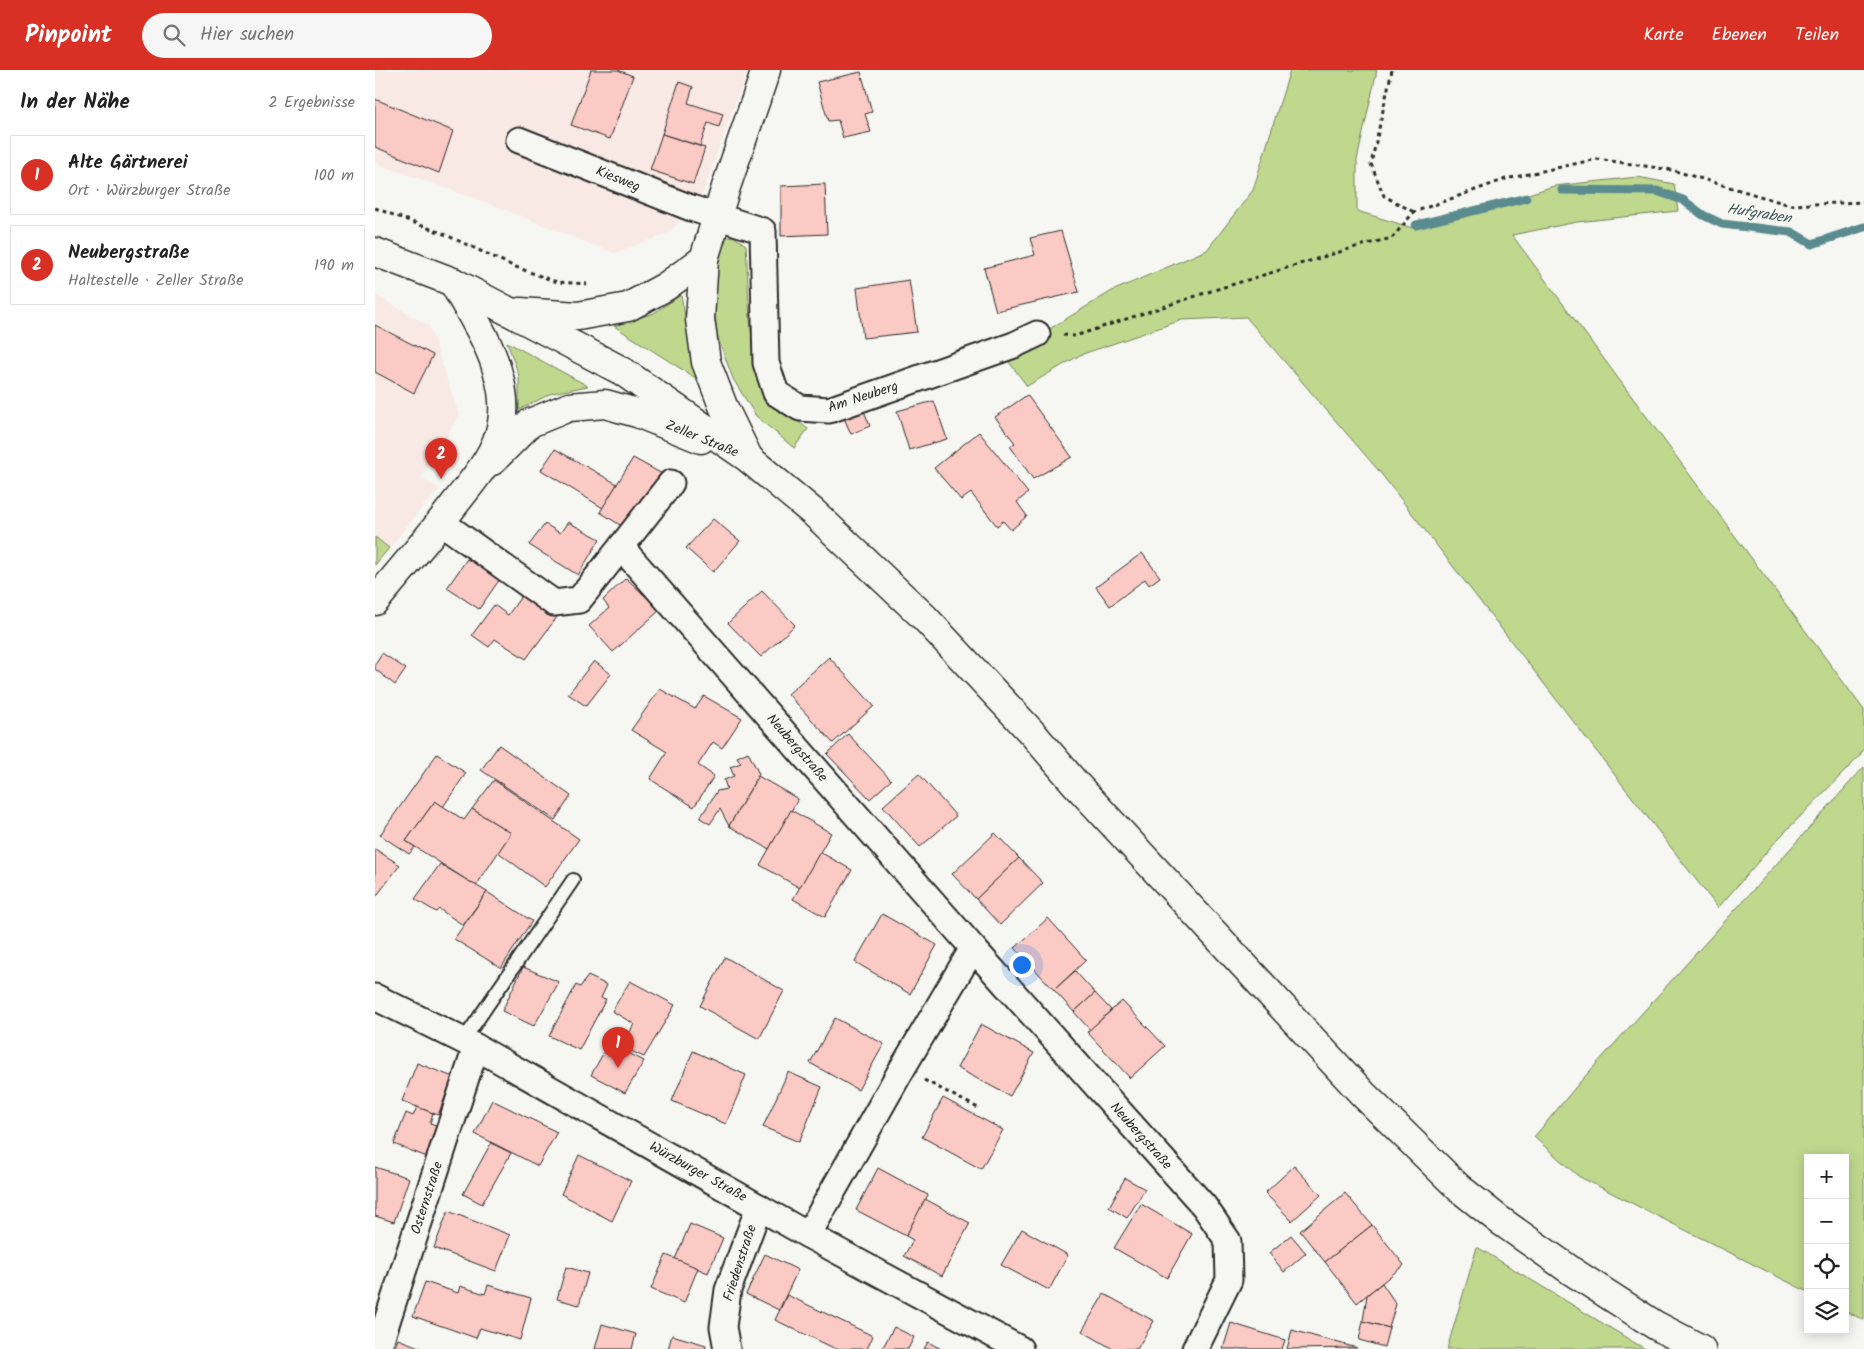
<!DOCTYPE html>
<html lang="de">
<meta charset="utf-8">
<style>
:root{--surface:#fff;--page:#f6f6f6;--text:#222;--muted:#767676;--line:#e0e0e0;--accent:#d93025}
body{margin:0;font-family:Kalam,sans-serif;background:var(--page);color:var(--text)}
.controls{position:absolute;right:15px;bottom:15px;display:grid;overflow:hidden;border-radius:0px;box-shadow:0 2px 12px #0003}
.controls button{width:45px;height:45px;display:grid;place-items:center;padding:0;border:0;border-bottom:1px solid var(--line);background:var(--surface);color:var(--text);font:25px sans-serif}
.you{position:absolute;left:646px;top:894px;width:18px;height:18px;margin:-12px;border:4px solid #fff;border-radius:50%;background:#1a73e8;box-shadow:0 0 0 8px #1a73e833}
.badge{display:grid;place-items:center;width:32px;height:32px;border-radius:50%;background:var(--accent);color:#fff;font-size:16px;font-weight:700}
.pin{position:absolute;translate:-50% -41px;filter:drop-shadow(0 1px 2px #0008)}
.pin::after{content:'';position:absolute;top:26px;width:18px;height:15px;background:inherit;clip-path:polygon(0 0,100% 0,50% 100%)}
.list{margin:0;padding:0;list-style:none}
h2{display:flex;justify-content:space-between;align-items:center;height:65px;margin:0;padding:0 20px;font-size:21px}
h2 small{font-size:16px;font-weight:400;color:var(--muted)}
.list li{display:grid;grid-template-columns:32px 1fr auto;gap:15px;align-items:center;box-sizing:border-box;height:80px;margin:0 10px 10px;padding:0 10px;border:1px solid var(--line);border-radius:0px}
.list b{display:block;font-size:19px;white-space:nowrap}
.list p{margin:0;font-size:16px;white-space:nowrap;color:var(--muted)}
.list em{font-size:16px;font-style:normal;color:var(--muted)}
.icon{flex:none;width:28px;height:28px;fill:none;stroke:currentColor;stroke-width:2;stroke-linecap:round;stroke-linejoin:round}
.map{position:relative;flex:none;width:1489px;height:1279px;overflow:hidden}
header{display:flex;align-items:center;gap:30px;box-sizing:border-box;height:70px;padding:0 25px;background:var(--accent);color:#fff}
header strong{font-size:24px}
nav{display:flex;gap:28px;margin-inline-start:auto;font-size:18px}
.search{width:350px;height:45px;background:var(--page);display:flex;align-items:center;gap:12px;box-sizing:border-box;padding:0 18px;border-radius:28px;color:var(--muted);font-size:19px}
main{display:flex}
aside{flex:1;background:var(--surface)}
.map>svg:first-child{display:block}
.built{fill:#f8e9e4}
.green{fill:#bfd88e;stroke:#75825c}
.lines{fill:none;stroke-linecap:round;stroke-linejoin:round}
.stream{stroke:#5a8b8f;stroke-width:9}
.building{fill:#fbcac4;stroke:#2b2b2b}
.lane-casing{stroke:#2b2b2b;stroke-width:16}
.street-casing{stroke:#2b2b2b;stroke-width:29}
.secondary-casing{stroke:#2b2b2b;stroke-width:31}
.path{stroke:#2b2b2b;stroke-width:3;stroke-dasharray:4 4;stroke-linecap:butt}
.lane{stroke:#f6f6f2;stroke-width:12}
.street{stroke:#f6f6f2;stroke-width:25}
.secondary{stroke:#f6f6f2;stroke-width:28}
.labels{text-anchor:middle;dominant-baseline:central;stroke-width:4;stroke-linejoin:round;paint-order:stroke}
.street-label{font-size:14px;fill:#2b2b2b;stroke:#f6f6f2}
.water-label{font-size:15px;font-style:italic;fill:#435b5d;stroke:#f6f6f2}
</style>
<header>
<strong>Pinpoint</strong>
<div class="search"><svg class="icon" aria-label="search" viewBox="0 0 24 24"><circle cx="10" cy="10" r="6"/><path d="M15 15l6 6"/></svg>Hier suchen</div>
<nav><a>Karte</a><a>Ebenen</a><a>Teilen</a></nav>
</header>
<main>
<aside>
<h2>In der Nähe<small>2 Ergebnisse</small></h2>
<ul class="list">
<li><span class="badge">1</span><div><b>Alte Gärtnerei</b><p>Ort · Würzburger Straße</p></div><em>100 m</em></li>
<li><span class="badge">2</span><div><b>Neubergstraße</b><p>Haltestelle · Zeller Straße</p></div><em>190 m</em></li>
</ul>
</aside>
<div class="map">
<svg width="1489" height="1279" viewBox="0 0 1489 1279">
<rect width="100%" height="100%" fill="#f6f6f2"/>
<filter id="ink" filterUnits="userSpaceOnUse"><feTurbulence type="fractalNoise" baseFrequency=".02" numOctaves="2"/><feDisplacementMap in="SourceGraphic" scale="10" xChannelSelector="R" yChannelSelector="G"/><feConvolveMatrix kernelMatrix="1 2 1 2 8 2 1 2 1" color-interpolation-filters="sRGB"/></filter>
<g filter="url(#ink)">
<g class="built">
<polygon points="0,0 372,0 326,128 294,163 239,183 118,135 0,93"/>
<polygon points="0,225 54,256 84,345 46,408 64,419 48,436 0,496"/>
</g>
<g class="green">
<polygon points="915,0 1002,0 982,90 982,141 1041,159 1179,116 1263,107 1299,114 1303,141 1202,152 1137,165 1489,640 1489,679 1483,688 1402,770 1343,838 1004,401 871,247 807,250 705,285 652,316 628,284 653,272 737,221 832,180 878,120"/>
<path d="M358 166 371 175C374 215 372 296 395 327 402 337 423 351 433 359L419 378 381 346 358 309 343 268 338 230 345 169Z"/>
<polygon points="306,225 322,309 239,256 279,243"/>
<polygon points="132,272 213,316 177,323 144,340 144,306"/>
<polygon points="0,467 14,478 0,495"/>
<polygon points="1489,697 1489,1250 1470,1241 1470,1088 1433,1088 1433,1222 1203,1106 1159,1067 1205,1012"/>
<polygon points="1102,1177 1270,1279 1072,1279"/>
</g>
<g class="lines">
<g class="stream">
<polyline points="1187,120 1282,121 1308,130 1328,145 1347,154 1416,162 1437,174 1489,157"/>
<polyline points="1041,155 1151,128"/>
</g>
</g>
<g class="building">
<polygon points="216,0 243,0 258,6 235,69 196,55"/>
<polygon points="486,2 497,42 490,44 496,62 468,68 463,50 453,51 442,12"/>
<polygon points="304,12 318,17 313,33 348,44 344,57 333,53 325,76 287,64"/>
<polygon points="0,29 78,61 64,103 0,77"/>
<polygon points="287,64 330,78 318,114 275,100"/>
<polygon points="450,114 452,164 406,166 406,116"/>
<polygon points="686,161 704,222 621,241 609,198 660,185 655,168"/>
<polygon points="534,210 542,262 488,268 482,218"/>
<polygon points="0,255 58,285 39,323 0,302"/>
<polygon points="652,325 697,387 658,409 635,376 640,373 620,347"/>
<polygon points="559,331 572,369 534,380 522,341"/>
<polygon points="489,341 495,356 476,364 469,348"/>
<polygon points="604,362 653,423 642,432 652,446 636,460 628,451 622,456 596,423 586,430 559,398"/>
<polygon points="180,379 242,414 228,438 166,400"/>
<polygon points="258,388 291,406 254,461 225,442"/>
<polygon points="338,449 365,471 338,502 311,478"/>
<polygon points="193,452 225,469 203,505 154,475 170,454 185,463"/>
<polygon points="767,483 785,507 774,515 770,509 735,536 721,517"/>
<polygon points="92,489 125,509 104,539 72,518"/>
<polygon points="251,508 285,540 238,582 214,556 234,538 228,530"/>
<polygon points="387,521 420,555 386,587 353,553"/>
<polygon points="147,525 182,547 151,589 120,569 114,577 97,565 119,535 133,545"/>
<polygon points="7,583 31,599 20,615 0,599 0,594"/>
<polygon points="454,587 499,636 458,673 413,624"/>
<polygon points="219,591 236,604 211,636 193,624"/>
<polygon points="285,619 320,639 329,626 367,648 347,678 338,672 323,695 339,706 319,737 275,709 292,682 256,660"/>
<polygon points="473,664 516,710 495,729 452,684"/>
<polygon points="124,675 196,726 180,750 106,700"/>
<polygon points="373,682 384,704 354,756 345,739 335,754 325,748 342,721 352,719 349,710 359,706 355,697 366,693 362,687"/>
<polygon points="62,684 91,703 68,737 60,731 31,771 40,777 34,784 5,765"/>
<polygon points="544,704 581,746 545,777 508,736"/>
<polygon points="383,706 423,729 394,779 354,756"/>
<polygon points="119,710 204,769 170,817 123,782 136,763 97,739"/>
<polygon points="60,731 89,750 97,739 136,763 101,816 31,771"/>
<polygon points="416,740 456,763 425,818 385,795"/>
<polygon points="620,763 644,788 601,829 577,804"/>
<polygon points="0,779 25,795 0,828"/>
<polygon points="445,782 477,800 450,847 418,829"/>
<polygon points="644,788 668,813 625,855 601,829"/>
<polygon points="65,794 112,822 88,855 64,839 61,842 40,829"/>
<polygon points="112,822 157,851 126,898 79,869"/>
<polygon points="507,844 562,875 535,924 480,892"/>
<polygon points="673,848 711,890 679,920 640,878"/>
<polygon points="350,887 409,921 384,969 325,936"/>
<polygon points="148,897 184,912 159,956 127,941"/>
<polygon points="700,901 720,923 699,942 679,920"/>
<polygon points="213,906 232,915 226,928 231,929 204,980 174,966 201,915 205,917"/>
<polygon points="255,911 300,935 269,987 247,977 259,954 237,941"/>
<polygon points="720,923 736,940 715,960 699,942"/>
<polygon points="747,931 790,976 755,1008 712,962"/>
<polygon points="460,948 509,974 483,1020 435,993"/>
<polygon points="606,954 659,983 635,1026 582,998"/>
<polygon points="234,973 269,991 250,1023 216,1005"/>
<polygon points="318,981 371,1005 351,1054 297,1031"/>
<polygon points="42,993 78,1007 63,1045 27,1031"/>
<polygon points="413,1002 447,1017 424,1072 388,1057"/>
<polygon points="568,1028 628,1060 606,1099 547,1067"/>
<polygon points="117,1030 182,1062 163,1096 100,1064"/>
<polygon points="42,1037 58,1043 55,1053 64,1056 52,1087 19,1074 31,1043 38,1046"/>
<polygon points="116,1073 136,1083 107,1134 88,1124"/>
<polygon points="204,1085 256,1111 237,1151 186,1124"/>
<polygon points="919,1096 946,1125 917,1151 890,1123"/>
<polygon points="0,1097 34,1108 19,1152 0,1146"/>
<polygon points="503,1098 553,1125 531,1166 481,1140"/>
<polygon points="750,1108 770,1119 752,1148 734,1137"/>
<polygon points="970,1123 997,1155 950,1192 925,1161"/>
<polygon points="550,1129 595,1153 567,1206 529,1186 538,1170 531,1166"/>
<polygon points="766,1134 817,1164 792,1208 739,1178"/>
<polygon points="73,1141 135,1165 121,1201 59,1178"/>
<polygon points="315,1154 348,1168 333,1203 300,1189"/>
<polygon points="997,1155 1029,1195 982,1233 950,1192"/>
<polygon points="647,1159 693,1185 674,1220 626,1195"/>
<polygon points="916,1165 931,1183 909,1202 894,1183"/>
<polygon points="390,1184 423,1200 404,1240 371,1224"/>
<polygon points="291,1185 323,1198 309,1233 276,1219"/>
<polygon points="191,1197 213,1203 204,1235 182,1229"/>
<polygon points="50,1212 83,1223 85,1216 110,1224 113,1215 156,1228 145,1270 105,1258 101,1268 38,1246"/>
<polygon points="1007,1213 1021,1234 1014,1258 988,1251 992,1225"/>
<polygon points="729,1224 779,1251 762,1279 738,1279 707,1261"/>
<polygon points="412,1225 498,1266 492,1279 461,1279 400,1250"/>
<polygon points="988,1251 1014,1258 1009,1277 984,1270"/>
<polygon points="856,1253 910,1270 907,1279 848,1279"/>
<polygon points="227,1254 261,1264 257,1279 220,1279"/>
<polygon points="519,1257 539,1267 533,1279 507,1279"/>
<polygon points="917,1260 982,1278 912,1279"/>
<polygon points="297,1265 331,1275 330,1279 293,1279"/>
<polygon points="23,1269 49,1279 19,1279"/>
<polygon points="553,1272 566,1279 549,1279"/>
</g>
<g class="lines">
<g class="lane-casing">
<polyline id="lane" points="88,971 198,810"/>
</g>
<g class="street-casing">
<g id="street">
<polyline points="144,70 316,138 388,161 391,293 401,323 425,338 454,340 639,275 662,264"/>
<polyline points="66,452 179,533 204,530 246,477 598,878"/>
<polyline points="246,477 296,413"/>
<polyline points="0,927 101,977 433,1165 645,1279"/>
<polyline points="433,1165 524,1004 598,878 829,1136 853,1171 854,1210 820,1279"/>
<polyline points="3,1279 101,977"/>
<polyline points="352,1279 348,1257 353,1220 384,1137"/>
</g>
</g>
<g class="secondary-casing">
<g id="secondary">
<polyline points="0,182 78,212 247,301 373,388 439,443 550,548 659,665 699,712 988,1024 1084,1118 1123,1149 1198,1202 1280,1255 1326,1279"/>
<polyline points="145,242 203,246 253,237 290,217 329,189"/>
<polyline points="373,387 348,336 331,292 325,249 329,189 351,117 391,0"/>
<polyline points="117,391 155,353 194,337 230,334 262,343 326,369"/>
<path d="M0 531C28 498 56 465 82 431 100 408 122 383 127 353 130 336 127 316 122 300 114 271 93 239 78 212"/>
</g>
</g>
<g class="path">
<polyline points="1017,0 996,94 1009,126 1039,142"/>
<polyline points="0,138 69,164 138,196 182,212 212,214"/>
<polyline points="688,265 700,266 836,221 984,176 1017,168 1039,142 1131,109 1222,89 1297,100 1415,135 1489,132"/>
<polyline points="549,1010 605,1039"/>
</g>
<use href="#lane" class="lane"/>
<use href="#street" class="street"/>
<use href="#secondary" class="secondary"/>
</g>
</g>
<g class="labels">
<g class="street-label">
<text transform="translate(243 109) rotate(22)">Kiesweg</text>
<text transform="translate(488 327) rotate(-18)">Am Neuberg</text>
<text transform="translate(327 369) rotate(22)">Zeller Straße</text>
<text transform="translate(422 678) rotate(49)">Neubergstraße</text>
<text transform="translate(766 1066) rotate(48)">Neubergstraße</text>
<text transform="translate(323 1102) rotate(29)">Würzburger Straße</text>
<text transform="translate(52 1128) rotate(-72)">Osternstraße</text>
<text transform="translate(365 1193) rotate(-72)">Friedenstraße</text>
</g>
<g class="water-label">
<text transform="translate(1384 144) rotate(9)">Hufgraben</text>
</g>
</g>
</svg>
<div class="controls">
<button>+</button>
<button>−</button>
<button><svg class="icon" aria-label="locate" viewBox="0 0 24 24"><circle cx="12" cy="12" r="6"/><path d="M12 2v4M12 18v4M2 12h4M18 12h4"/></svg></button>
<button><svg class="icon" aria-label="layers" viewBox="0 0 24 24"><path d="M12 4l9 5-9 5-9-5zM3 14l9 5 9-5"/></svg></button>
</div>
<div class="you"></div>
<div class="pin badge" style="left:243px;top:998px">1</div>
<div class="pin badge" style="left:66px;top:409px">2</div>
</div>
</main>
